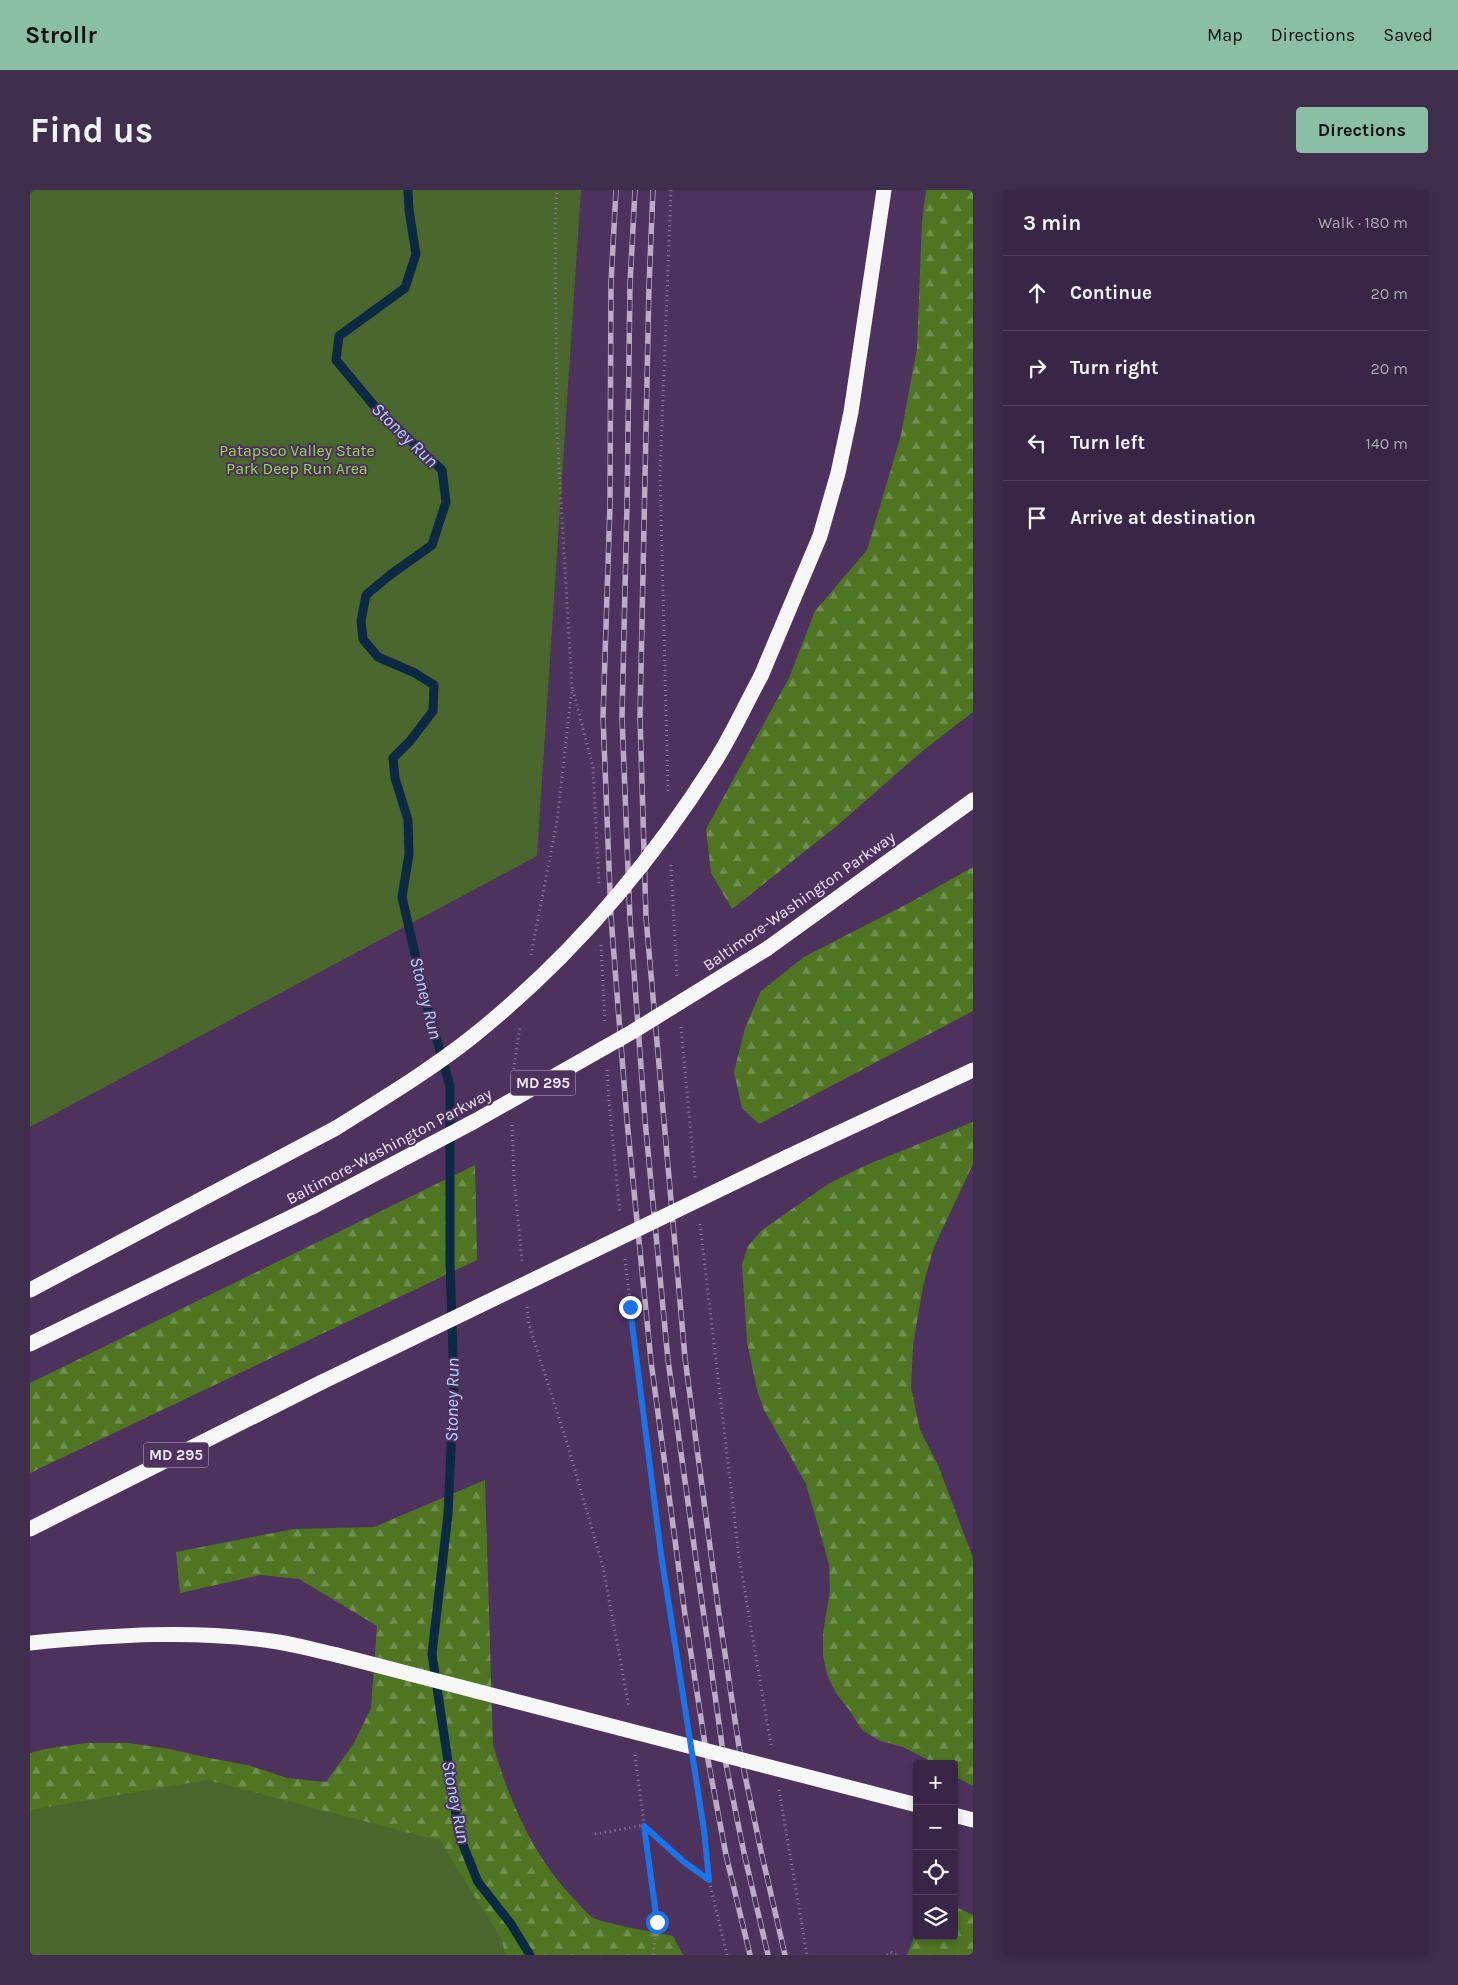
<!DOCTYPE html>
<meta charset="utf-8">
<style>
:root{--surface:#392646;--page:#402e4d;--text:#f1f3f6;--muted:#aba5b3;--line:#53435f;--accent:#8abfa5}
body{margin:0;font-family:Karla,sans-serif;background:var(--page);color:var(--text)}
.controls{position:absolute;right:15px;bottom:15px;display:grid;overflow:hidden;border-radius:5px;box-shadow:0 2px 8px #0003}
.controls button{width:45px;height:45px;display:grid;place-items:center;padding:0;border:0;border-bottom:1px solid var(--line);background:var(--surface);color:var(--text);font:25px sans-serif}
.stop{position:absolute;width:15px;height:15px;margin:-11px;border:4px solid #1a73e8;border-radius:50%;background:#fff}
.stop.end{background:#1a73e8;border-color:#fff;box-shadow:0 1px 5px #0008}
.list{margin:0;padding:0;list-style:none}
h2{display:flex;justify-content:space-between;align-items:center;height:65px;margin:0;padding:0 20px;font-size:21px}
h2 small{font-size:16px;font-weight:400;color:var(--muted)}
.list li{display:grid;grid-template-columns:32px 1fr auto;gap:15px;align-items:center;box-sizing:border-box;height:75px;padding:0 20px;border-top:1px solid var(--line)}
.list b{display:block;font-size:19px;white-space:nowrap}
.list em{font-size:16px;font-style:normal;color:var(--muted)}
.icon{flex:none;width:28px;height:28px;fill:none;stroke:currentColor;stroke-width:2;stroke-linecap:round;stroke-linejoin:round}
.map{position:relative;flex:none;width:943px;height:1765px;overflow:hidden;border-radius:5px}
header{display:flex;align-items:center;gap:30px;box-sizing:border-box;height:70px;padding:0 25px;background:var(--accent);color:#111}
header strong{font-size:24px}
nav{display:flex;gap:28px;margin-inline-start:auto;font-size:18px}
.intro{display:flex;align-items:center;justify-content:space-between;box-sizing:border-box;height:120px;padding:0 30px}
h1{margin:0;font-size:35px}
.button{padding:12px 22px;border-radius:5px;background:var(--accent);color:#111;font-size:18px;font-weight:700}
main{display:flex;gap:30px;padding:0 30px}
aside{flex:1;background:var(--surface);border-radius:5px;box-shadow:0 2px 8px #0003}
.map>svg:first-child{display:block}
.forest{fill:url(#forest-firs)}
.green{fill:#4a672d}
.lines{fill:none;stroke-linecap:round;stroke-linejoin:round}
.stream{stroke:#0d2843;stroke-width:9}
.path{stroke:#927ea0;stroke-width:3;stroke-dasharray:1 4;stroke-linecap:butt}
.motorway{stroke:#f6f6f6;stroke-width:15}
.rail-casing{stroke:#bbabc8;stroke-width:5.5}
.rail{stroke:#4c325d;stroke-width:4;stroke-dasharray:11;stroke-linecap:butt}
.motorway-bridge{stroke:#f6f6f6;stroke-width:15}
.route{stroke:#1a73e8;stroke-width:6}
.labels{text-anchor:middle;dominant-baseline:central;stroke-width:4;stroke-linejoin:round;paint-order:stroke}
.shield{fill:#4c325d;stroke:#c0b0cc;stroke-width:1}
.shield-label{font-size:15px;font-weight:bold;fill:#f2e6fc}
.park-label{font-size:16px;fill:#96d54d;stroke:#4c325d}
.street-label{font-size:16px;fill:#f2e6fc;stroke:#4c325d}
.water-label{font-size:18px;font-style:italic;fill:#afd5ff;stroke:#4c325d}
</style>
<header>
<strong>Strollr</strong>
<nav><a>Map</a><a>Directions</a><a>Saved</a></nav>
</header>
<div class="intro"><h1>Find us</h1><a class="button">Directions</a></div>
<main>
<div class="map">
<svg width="943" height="1765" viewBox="0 0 943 1765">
<defs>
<pattern id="forest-firs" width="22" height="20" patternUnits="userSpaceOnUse" patternTransform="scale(1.25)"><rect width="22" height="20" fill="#4f7522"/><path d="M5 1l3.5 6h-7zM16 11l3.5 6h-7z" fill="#718f4e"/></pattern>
</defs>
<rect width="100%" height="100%" fill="#4c325d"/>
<g class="forest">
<polygon points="896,0 943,0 943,522 890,563 808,635 702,719 681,683 676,639 759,488 785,421 837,360 871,245 887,158 892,31"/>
<polygon points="943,677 943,821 729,934 712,918 704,882 715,838 731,801 774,767 879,713"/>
<polygon points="943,932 943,974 904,1057 893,1096 883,1155 881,1197 890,1240 908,1275 943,1368 943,1596 924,1586 924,1574 906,1574 873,1557 850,1551 832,1540 820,1521 806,1503 797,1485 793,1465 793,1443 800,1400 799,1374 776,1294 734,1220 727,1200 717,1152 712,1074 718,1056 732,1040 798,994 834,976"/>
<polygon points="445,975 447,1070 0,1283 0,1193"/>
<path d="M455 1290 463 1555C480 1612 502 1664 543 1708 549 1714 555 1722 562 1727 570 1733 629 1743 643 1746L653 1765H0V1563L15 1559 56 1553H99L140 1559 179 1568 218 1575 257 1588 296 1592 324 1553 341 1518 347 1436 269 1389 230 1385 150 1403 146 1362 263 1339 344 1337Z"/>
<polygon points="924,1716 943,1725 943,1765 877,1765 887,1740 887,1746 924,1746"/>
</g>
<g class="green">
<polygon points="0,0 551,0 507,666 0,937"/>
<polygon points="177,1590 410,1651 472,1750 475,1765 0,1765 0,1620"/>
</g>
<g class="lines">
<polyline class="stream" points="378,0 379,20 386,64 375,98 309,146 306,170 346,218 412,280 416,312 402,355 360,385 336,405 331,431 333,449 348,467 385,483 404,495 403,521 380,551 363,568 365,588 378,630 379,664 372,707 396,812 420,896 420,1072 424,1194 418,1324 402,1464 429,1645 448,1692 481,1734 500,1765"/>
<g class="path">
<polyline points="543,500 563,577 569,694"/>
<polyline points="638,601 630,285 641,0"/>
<polyline points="641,675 647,788"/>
<polyline points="571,755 575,833"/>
<polyline points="501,765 527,631 542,498 527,242 525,29 527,0"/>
<polyline points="651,837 665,988"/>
<polyline points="577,880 579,911 590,1023"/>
<polyline points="483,884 490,836"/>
<polyline points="482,935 484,989 492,1071"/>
<polyline points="670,1034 709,1367 741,1555"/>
<polyline points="595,1069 631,1365 657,1533"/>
<polyline points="497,1117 499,1135 538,1256 573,1377 599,1517"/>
<polyline points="605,1565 627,1732 623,1765"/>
<polyline points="664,1579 679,1690"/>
<polyline points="749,1600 777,1765"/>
<polyline points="615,1636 654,1672 679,1690 697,1765"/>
<polyline points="565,1644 615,1635"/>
<polyline points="857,1765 860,1762 866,1765"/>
</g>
<g class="motorway">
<polyline points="731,486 790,346 808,283 821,222 854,0"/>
<polyline points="738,758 943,610"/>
<polyline points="759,966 943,880"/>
<polyline points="0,1100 306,938"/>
<polyline points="0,1154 282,1017"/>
<polyline points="0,1339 292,1192"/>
<path d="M0 1453C82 1445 166 1439 248 1452 268 1455 288 1461 307 1465"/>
<polyline points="924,1625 943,1630"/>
</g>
<g class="rail-casing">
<g id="rail">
<polyline points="586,0 581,93 580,315 573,527 581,727 597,931 621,1171 655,1425 675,1554 696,1665 720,1765"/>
<polyline points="605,0 600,94 597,315 592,527 600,729 615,930 638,1170 692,1555 714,1663 738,1765"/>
<polyline points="623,0 619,96 610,527 616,728 655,1168 688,1417 709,1557 731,1661 755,1765"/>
</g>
</g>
<use href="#rail" class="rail"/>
<g class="motorway-bridge">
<path d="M306 938C352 909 399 881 442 847 537 771 619 676 684 573 702 545 715 515 731 486"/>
<polyline points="282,1017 445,931 602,842 738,758"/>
<polyline points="292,1192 759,966"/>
<polyline points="307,1465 887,1615"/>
</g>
</g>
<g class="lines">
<polyline class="route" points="600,1117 631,1364 674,1640 679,1690 654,1672 614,1636 627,1732"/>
</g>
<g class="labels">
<g class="shield">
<rect x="480.5" y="880.5" width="65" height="25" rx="4"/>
<rect x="113.5" y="1252.5" width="65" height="25" rx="4"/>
</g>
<g class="shield-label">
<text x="513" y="893">MD 295</text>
<text x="146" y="1265">MD 295</text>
</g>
<g class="park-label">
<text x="267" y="260">Patapsco Valley State<tspan x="267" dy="18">Park Deep Run Area</tspan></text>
</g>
<g class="street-label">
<text transform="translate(769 711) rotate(-35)">Baltimore-Washington Parkway</text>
<text transform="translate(359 956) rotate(-28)">Baltimore-Washington Parkway</text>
</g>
<g class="water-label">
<text transform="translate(375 245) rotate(44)">Stoney Run</text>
<text transform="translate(396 808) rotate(76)">Stoney Run</text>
<text transform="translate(422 1210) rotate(-89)">Stoney Run</text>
<text transform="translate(426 1612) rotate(79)">Stoney Run</text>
</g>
</g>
</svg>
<div class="controls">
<button>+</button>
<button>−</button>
<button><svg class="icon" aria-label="locate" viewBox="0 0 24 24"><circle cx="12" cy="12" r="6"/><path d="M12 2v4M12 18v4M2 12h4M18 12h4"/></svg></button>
<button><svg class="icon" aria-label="layers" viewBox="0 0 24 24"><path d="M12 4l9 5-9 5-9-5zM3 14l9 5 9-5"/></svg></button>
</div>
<div class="stop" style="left:627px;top:1732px"></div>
<div class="stop end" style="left:600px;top:1117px"></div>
</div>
<aside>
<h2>3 min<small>Walk · 180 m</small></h2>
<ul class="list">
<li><svg class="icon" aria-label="ahead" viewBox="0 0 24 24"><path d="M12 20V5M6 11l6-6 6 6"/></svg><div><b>Continue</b></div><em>20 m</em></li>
<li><svg class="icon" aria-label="right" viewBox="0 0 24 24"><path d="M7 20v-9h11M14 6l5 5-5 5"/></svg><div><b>Turn right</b></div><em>20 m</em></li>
<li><svg class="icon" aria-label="left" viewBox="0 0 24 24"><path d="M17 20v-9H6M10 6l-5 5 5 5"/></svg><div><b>Turn left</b></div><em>140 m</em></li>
<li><svg class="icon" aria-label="arrive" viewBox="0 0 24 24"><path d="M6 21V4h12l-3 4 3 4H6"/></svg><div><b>Arrive at destination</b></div></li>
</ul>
</aside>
</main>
